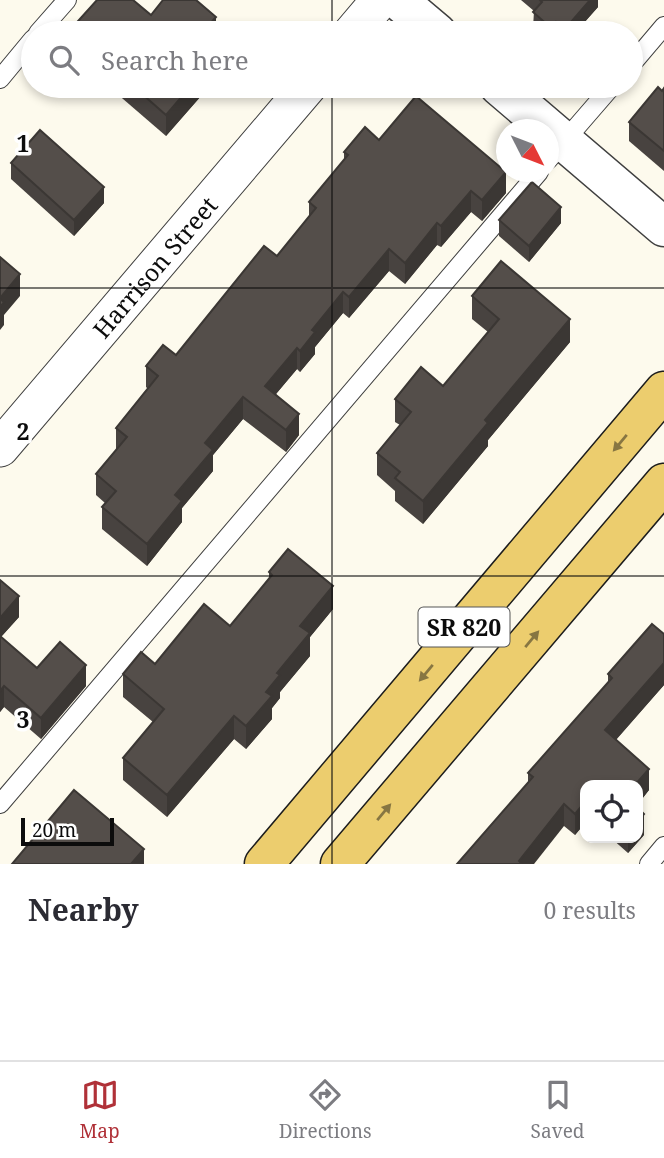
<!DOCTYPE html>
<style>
:root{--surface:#fff;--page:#f7f7f7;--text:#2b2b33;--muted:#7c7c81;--line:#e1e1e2;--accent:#b03138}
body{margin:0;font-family:"Noto Serif",serif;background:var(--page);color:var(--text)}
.controls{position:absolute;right:21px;bottom:21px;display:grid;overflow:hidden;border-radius:14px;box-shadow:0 4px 10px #0003}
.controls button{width:63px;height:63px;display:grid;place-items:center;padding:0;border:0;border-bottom:2px solid var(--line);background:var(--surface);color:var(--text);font:35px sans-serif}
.compass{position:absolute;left:496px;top:119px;width:63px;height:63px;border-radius:50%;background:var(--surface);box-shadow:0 4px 10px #0003;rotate:132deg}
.scale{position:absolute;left:21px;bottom:18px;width:93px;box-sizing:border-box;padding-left:7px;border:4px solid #0c0c0c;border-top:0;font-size:19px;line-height:24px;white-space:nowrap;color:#0c0c0c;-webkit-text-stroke:5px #fff;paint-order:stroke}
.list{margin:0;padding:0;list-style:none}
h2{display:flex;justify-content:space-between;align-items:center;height:91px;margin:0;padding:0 28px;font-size:30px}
h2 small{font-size:23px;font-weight:400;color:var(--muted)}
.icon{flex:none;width:38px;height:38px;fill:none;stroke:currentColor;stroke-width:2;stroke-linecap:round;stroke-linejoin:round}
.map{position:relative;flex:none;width:664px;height:864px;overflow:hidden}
.search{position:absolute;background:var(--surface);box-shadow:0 4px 10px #0003;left:21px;right:21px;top:21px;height:77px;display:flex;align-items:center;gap:18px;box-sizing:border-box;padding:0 24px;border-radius:38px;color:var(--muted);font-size:26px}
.sheet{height:196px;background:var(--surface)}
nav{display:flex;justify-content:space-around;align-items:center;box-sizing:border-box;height:98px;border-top:2px solid var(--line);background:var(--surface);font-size:19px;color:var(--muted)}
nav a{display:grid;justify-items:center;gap:4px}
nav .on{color:var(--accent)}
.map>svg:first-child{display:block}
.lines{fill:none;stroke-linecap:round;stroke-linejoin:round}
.service-casing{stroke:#3f3f3f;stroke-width:20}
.minor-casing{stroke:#3f3f3f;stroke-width:39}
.tertiary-casing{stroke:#3f3f3f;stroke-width:41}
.primary-casing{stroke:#1d1d1d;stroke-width:41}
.service{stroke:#fff;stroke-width:18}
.minor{stroke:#fff;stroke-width:37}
.tertiary{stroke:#fff;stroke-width:38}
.primary{stroke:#eccd6e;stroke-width:38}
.wall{fill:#484340}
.shaded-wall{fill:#3b3734}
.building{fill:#544e4a;stroke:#3b3734;stroke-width:2}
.oneway{fill:#877642}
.grid{fill:none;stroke:#0c0c0c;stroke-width:2;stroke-opacity:0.55}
.labels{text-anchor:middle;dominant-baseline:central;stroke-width:7;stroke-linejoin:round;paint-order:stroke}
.shield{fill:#fff;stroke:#555;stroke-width:2}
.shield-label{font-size:23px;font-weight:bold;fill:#0c0c0c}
.street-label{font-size:24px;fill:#0c0c0c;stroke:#fff}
.grid-label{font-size:23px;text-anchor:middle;font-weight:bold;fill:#0c0c0c;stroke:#fff;stroke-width:7;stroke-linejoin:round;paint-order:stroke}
</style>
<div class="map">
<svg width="664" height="864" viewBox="0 0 664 864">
<rect width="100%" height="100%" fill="#fdfaed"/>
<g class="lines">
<g class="service-casing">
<g id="service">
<polyline points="38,33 67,0"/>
<polyline points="631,65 664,26"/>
<polyline points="0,79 33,39"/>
<polyline points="548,160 612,86"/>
<polyline points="0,804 539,172"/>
<polyline points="649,864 664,846"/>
</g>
</g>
<g class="minor-casing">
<g id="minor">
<polyline points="352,33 380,0"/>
<path id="s1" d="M0 448 308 86"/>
</g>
</g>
<g class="tertiary-casing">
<g id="tertiary">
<polyline points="398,0 437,33"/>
<polyline points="499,86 664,227"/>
</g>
</g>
<g class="primary-casing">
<g id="primary">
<polyline points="264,864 664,391"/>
<polyline points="340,864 664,483"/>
</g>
</g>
<use href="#service" class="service"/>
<use href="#minor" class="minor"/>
<use href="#tertiary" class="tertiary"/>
<use href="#primary" class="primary"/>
</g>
<g class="wall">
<polygon points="521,0 598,0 598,7 575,33 539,33 533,28 534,11"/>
<polygon points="108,86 208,86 208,88 166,136"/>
<polygon points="664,88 664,171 629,141 629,122"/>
<polygon points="379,140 506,193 482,221 471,212 441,247 437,245 405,284 389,271 349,318 343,313 315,347 315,354 300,372 297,369 276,394 299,435 286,452 243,419 213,455 213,471 182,508 182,522 147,566 102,529 102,507 105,503 96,495 96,474 116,450 116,428 148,389 146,387 146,366 176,355 277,256 309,217 309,202 344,160 344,152"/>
<polygon points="11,163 104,203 74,236 11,179"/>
<polygon points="499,220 561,223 529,262 499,236"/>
<polygon points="472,296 570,342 488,440 488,446 423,524 395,501 395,491 377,475 377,453 400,425 395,422 395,399 443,386 488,332 472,319"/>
<polygon points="269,572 333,609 310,637 310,656 280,692 280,698 272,708 272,719 246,749 234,739 167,817 123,780 123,758 153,722 123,697 123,674 155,664 230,626 269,579"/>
<polygon points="0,580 19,617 1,637 37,668 86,686 41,739 4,707 0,712"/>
<polygon points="664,634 664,685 616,740 649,790 638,804 638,785 585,785 585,823 575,835 564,826 528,782 528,773 608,683 608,674"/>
<polygon points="644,835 628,853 611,838 638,838"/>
</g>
<g class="shaded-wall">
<polygon points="590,0 598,0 598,7 575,33 565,33 565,29"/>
<polygon points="216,17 216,33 202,33"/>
<polygon points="556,22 556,33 551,33 551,28"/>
<polygon points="191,86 208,86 208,88 166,136 166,115"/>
<polygon points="506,172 506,193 482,221 482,200"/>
<polygon points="104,187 104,203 74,236 74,220"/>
<polygon points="471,191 471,212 441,247 441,226"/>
<polygon points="561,207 561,223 529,262 529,246"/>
<polygon points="437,223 437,245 405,284 405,263"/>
<polygon points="389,249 389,271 349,318 349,297"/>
<polygon points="20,274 20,296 4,315 4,325 0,330 0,298"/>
<polygon points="343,292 343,313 315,347 315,354 300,372 300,351 312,330"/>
<polygon points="570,319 570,342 488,440 488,446 423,524 423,501 485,420"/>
<polygon points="297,348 297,369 265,407 265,386"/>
<polygon points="243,397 243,419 213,455 213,471 182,508 182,522 147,566 147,544 205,443"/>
<polygon points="299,414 299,435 286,452 286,430"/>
<polygon points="333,586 333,609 310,637 310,656 280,692 280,698 272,708 272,719 246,749 246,726 277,673 300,626"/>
<polygon points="19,596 19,617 0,638 0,618"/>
<polygon points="664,663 664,685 605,752 605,730"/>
<polygon points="86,665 86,686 41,739 41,718"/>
<polygon points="4,686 4,707 0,712 0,691"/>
<polygon points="234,716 234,739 167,817 167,795"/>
<polygon points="649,769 649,790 638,804 638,785 635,785"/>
<polygon points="585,802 585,823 575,835 575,814"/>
<polygon points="564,804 564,826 534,864 519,864 519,861"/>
<polygon points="644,814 644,835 628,853 628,838 638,838 638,821"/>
<polygon points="144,849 144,864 131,864"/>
</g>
<g class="building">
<polygon points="97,0 133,0 151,15 163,0 196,0 216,17 202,33 73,33 70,30"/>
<polygon points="540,0 590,0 565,29 556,22 551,28 533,12 542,2"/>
<polygon points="133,86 191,86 166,115"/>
<polygon points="658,87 662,91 664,88 664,151 629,122"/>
<polygon points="416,96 506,172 482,200 471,191 441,226 437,223 405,263 389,249 349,297 343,292 312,330 315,332 300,351 297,348 265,386 299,414 286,430 243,397 205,443 213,450 175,495 182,501 147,544 102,507 116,491 96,474 127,437 116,428 158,376 146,366 163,345 176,355 264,246 277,256 316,208 309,202 348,155 344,152 365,127 379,140"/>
<polygon points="40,130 104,187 74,220 11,163"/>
<polygon points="532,182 561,207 529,246 499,220"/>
<polygon points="0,257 20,274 0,298"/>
<polygon points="501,261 570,319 485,420 488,423 423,501 395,478 400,472 377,453 411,412 395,399 421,367 443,386 499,319 472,296"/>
<polygon points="0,299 4,302 0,307"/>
<polygon points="288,549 333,586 300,626 310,633 277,673 280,675 266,692 272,696 246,726 234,716 167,795 123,758 164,709 123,674 141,652 155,664 204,604 230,626 272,575 269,572"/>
<polygon points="0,580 19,596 0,618"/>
<polygon points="652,624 664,634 664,663 605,730 649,769 635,785 585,785 585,802 575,814 564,804 519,861 522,864 457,864 533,777 528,773 612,678 608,674"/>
<polygon points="0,636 37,668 60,642 86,665 41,718 4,686 0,691"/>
<polygon points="74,790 144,849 131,864 12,864"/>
<polygon points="638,808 644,814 638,821"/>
</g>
<defs><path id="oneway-solid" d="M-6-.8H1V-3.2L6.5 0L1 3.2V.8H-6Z" transform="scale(1.75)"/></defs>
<g class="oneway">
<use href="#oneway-solid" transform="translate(620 443) rotate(130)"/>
<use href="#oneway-solid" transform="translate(532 639) rotate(-50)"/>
<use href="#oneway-solid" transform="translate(426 673) rotate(130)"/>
<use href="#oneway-solid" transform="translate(384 812) rotate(-50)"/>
</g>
<path class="grid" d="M332 0V33M332 86V864M0 288H664M0 576H664"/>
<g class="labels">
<rect class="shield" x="418.5" y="607.5" width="91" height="39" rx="5"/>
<g class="shield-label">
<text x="464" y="627">SR 820</text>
</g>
<g class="street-label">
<text stroke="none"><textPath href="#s1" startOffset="238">Harrison Street</textPath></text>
</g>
</g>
<g class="grid-label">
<text x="23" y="152">1</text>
<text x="23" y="440">2</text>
<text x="23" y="728">3</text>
</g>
</svg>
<div class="controls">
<button><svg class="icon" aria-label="locate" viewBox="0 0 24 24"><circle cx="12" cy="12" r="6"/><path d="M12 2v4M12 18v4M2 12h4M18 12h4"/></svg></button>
</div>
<svg class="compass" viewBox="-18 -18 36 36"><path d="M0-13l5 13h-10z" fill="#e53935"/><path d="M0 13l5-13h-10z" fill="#7c7c81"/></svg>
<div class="scale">20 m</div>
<div class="search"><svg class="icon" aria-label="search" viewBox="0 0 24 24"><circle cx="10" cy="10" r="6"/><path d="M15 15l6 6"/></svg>Search here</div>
</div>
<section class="sheet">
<h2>Nearby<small>0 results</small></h2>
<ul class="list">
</ul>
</section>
<nav>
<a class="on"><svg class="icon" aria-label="map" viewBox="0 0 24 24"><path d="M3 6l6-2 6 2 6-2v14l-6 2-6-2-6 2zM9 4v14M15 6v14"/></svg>Map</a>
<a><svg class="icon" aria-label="directions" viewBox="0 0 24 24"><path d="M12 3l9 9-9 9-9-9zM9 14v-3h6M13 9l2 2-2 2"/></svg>Directions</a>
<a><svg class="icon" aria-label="saved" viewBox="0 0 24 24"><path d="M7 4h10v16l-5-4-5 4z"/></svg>Saved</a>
</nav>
